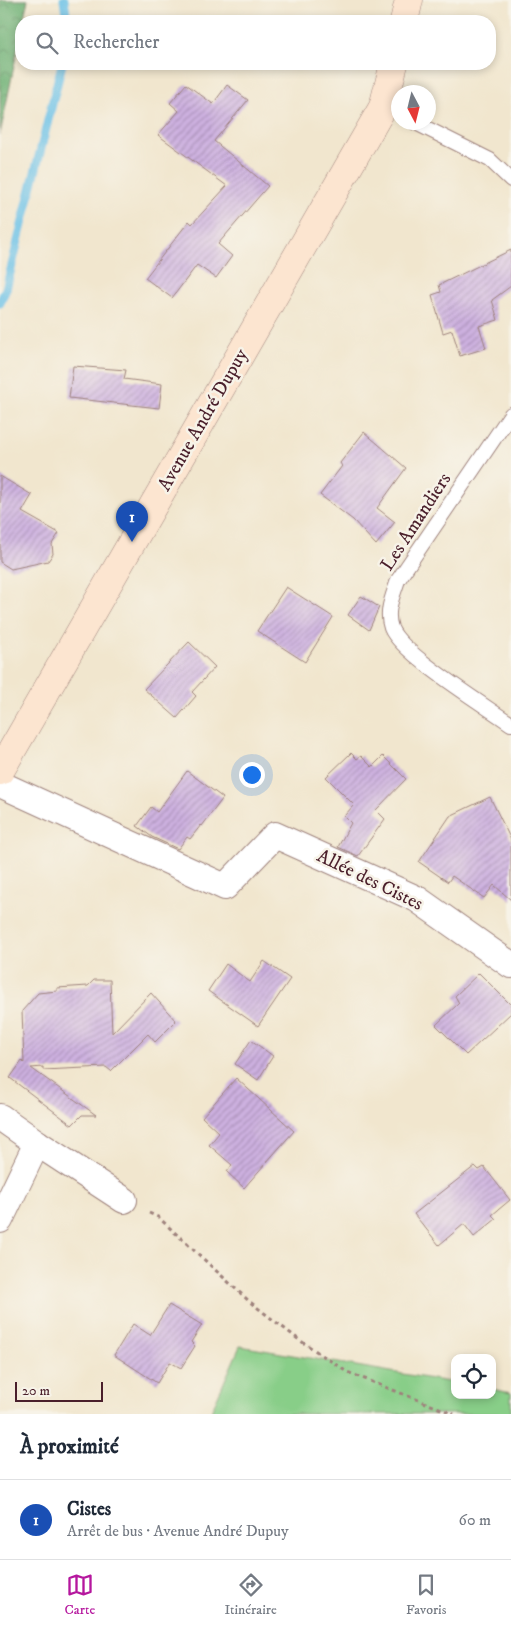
<!DOCTYPE html>
<html lang="fr">
<meta charset="utf-8">
<style>
:root{--surface:#fff;--page:#f2f2f3;--text:#1f2937;--muted:#747a83;--line:#e0e1e3;--accent:#b5179e}
body{margin:0;font-family:"IM FELL DW Pica",serif;background:var(--page);color:var(--text)}
.controls{position:absolute;right:15px;bottom:15px;display:grid;overflow:hidden;border-radius:10px;box-shadow:0 2px 8px #0003}
.controls button{width:45px;height:45px;display:grid;place-items:center;padding:0;border:0;border-bottom:1px solid var(--line);background:var(--surface);color:var(--text);font:25px sans-serif}
.compass{position:absolute;left:391px;top:85px;width:45px;height:45px;border-radius:50%;background:var(--surface);box-shadow:0 2px 8px #0003;rotate:173deg}
.scale{position:absolute;left:15px;bottom:12px;width:88px;box-sizing:border-box;padding-left:5px;border:2px solid #4a1f2b;border-top:0;font-size:14px;line-height:18px;white-space:nowrap;color:#4a1f2b;-webkit-text-stroke:4px #f7f3e8;paint-order:stroke}
.you{position:absolute;left:251px;top:774px;width:18px;height:18px;margin:-12px;border:4px solid #fff;border-radius:50%;background:#1a73e8;box-shadow:0 0 0 8px #1a73e833}
.badge{display:grid;place-items:center;width:32px;height:32px;border-radius:50%;background:var(--accent);color:#fff;font-size:16px;font-weight:700}
.pin{position:absolute;translate:-50% -41px;filter:drop-shadow(0 1px 2px #0008)}
.pin::after{content:'';position:absolute;top:26px;width:18px;height:15px;background:inherit;clip-path:polygon(0 0,100% 0,50% 100%)}
.list{margin:0;padding:0;list-style:none}
h2{display:flex;justify-content:space-between;align-items:center;height:65px;margin:0;padding:0 20px;font-size:21px}
h2 small{font-size:16px;font-weight:400;color:var(--muted)}
.list li{display:grid;grid-template-columns:32px 1fr auto;gap:15px;align-items:center;box-sizing:border-box;height:80px;padding:0 20px;border-top:1px solid var(--line)}
.list b{display:block;font-size:19px;white-space:nowrap}
.list p{margin:0;font-size:16px;white-space:nowrap;color:var(--muted)}
.list em{font-size:16px;font-style:normal;color:var(--muted)}
.icon{flex:none;width:28px;height:28px;fill:none;stroke:currentColor;stroke-width:2;stroke-linecap:round;stroke-linejoin:round}
.map{position:relative;flex:none;width:511px;height:1414px;overflow:hidden}
.search{position:absolute;background:var(--surface);box-shadow:0 2px 8px #0003;left:15px;right:15px;top:15px;height:55px;display:flex;align-items:center;gap:12px;box-sizing:border-box;padding:0 18px;border-radius:20px;color:var(--muted);font-size:19px}
.sheet{height:145px;background:var(--surface)}
nav{display:flex;justify-content:space-around;align-items:center;box-sizing:border-box;height:70px;border-top:1px solid var(--line);background:var(--surface);font-size:14px;color:var(--muted)}
nav a{display:grid;justify-items:center;gap:2px}
nav .on{color:var(--accent)}
.map>svg:first-child{display:block}
.grass{fill:#88ce88;stroke:#69765a}
.forest{fill:url(#forest-crowns);stroke:#5c6850}
.lines{fill:none;stroke-linecap:round;stroke-linejoin:round}
.stream{stroke:#6ac1e7;stroke-width:9}
.building{fill:url(#building-hatch)}
.lane-casing{stroke:#9e827c;stroke-width:16}
.street-casing{stroke:#9e827c;stroke-width:28}
.secondary-casing{stroke:#9e827c;stroke-width:29}
.path{stroke:#9e827c;stroke-width:3;stroke-dasharray:4 4;stroke-linecap:butt}
.lane{stroke:#fff;stroke-width:14}
.street{stroke:#fff;stroke-width:26}
.secondary{stroke:#fce5d0;stroke-width:28}
.labels{text-anchor:middle;dominant-baseline:central;stroke-width:5;stroke-linejoin:round;paint-order:stroke}
.street-label{font-size:19px;fill:#4a1f2b;stroke:#f7f3e8}
</style>
<div class="map">
<svg width="511" height="1414" viewBox="0 0 511 1414">
<defs>
<pattern id="forest-crowns" width="20" height="18" patternUnits="userSpaceOnUse" patternTransform="scale(1.25)"><rect width="20" height="18" fill="#6eb174"/><path d="M2 6a3 3 0 1 1 6 0M12 15a3 3 0 1 1 6 0" fill="none" stroke="#5c8f5f"/></pattern>
<pattern id="building-hatch" width="6" height="6" patternUnits="userSpaceOnUse" patternTransform="scale(1.25)"><rect width="6" height="6" fill="#cdb1e0"/><path d="M-1 1l2-2M0 6l6-6M5 7l2-2" fill="none" stroke="#a88fb6"/></pattern>
</defs>
<rect width="100%" height="100%" fill="#f7f3e8"/>
<filter id="ink" filterUnits="userSpaceOnUse"><feTurbulence type="fractalNoise" baseFrequency=".02" numOctaves="2"/><feDisplacementMap in="SourceGraphic" scale="10" xChannelSelector="R" yChannelSelector="G"/><feConvolveMatrix kernelMatrix="1 2 1 2 8 2 1 2 1" color-interpolation-filters="sRGB"/></filter>
<filter id="wash" filterUnits="userSpaceOnUse"><feTurbulence type="fractalNoise" baseFrequency=".0096" numOctaves="4" result="noise"/><feDisplacementMap in="SourceGraphic" scale="20" xChannelSelector="R" yChannelSelector="G"/><feGaussianBlur stdDeviation="1.12" result="paint"/><feColorMatrix in="noise" values="0 0 0 0 0 0 0 0 0 0 0 0 0 0 0 0 0 1.4 0 .05"/><feComposite in="paint" operator="in"/></filter>
<g filter="url(#wash)">
<rect width="100%" height="100%" fill="#f1e6ce"/>
<polygon class="grass" points="240,1346 455,1383 455,1395 492,1395 492,1389 511,1393 511,1414 210,1414"/>
<polygon class="forest" points="0,0 28,0 23,21 21,21 21,32 0,135"/>
<g class="lines">
<g class="stream">
<polyline points="64,0 67,21"/>
<polyline points="0,303 6,289 62,64"/>
</g>
</g>
<g id="blocks">
<g class="building">
<polygon points="186,84 213,104 227,85 248,100 214,141 268,186 218,244 232,256 216,278 197,265 172,298 145,278 189,221 192,224 227,186 158,135 179,111 170,103"/>
<polygon points="511,250 511,286 492,300 498,320 479,326 486,348 460,356 452,330 443,333 432,295 441,292 439,285"/>
<polygon points="73,366 126,370 124,379 162,384 159,408 69,398"/>
<polygon points="364,432 406,468 377,508 395,522 376,545 353,520 320,495 342,466 340,463"/>
<polygon points="0,476 32,495 22,512 59,533 52,544 53,554 48,561 11,569 0,562"/>
<polygon points="286,587 333,617 305,662 257,631"/>
<polygon points="361,596 379,607 369,630 348,615"/>
<polygon points="189,642 215,667 192,692 196,696 177,718 144,689"/>
<polygon points="351,753 357,759 361,756 372,767 383,756 406,779 376,810 385,819 358,856 338,847 351,823 344,816 354,805 326,777"/>
<polygon points="187,771 223,798 202,826 201,825 190,839 187,837 178,849 152,837 137,826 151,807 157,812"/>
<polygon points="490,797 511,840 511,900 494,885 484,898 452,876 448,882 419,862 450,816"/>
<polygon points="264,961 290,979 258,1026 208,991 226,964 250,982"/>
<polygon points="479,973 511,1005 511,1013 466,1055 436,1025 459,1003 455,996"/>
<polygon points="94,980 110,980 112,1033 151,993 176,1021 155,1042 148,1034 111,1071 106,1067 43,1070 43,1067 31,1068 96,1115 82,1115 72,1125 10,1078 22,1061 24,1063 22,1011 38,993 57,991 57,988 88,986"/>
<polygon points="251,1040 273,1056 258,1080 235,1064"/>
<polygon points="236,1078 294,1131 244,1188 227,1172 232,1165 209,1145 219,1133 202,1117"/>
<polygon points="475,1166 479,1170 484,1167 510,1200 492,1215 496,1219 474,1237 464,1224 439,1245 414,1214"/>
<polygon points="169,1305 202,1325 191,1342 195,1346 181,1368 170,1362 157,1383 114,1355 133,1324 150,1335"/>
</g>
</g>
</g>
<g filter="url(#ink)">
<use href="#blocks" fill-opacity="0" stroke="#9e827c" stroke-width="1"/>
<g class="lines">
<g class="lane-casing">
<g id="lane">
<polyline points="414,122 490,160 511,180"/>
<path d="M511 414 398 580C393 596 385 611 391 628 401 654 486 706 511 724"/>
</g>
</g>
<g class="street-casing">
<g id="street">
<polyline points="0,784 225,887 275,835 417,899 511,965"/>
<polyline points="0,1117 37,1143 0,1220"/>
<polyline points="37,1143 124,1200"/>
</g>
</g>
<g class="secondary-casing">
<g id="secondary">
<polyline points="404,21 409,0"/>
<polyline points="0,771 383,107 394,64"/>
</g>
</g>
<polyline class="path" points="149,1213 158,1217 250,1302 298,1339 347,1372 454,1414"/>
<use href="#lane" class="lane"/>
<use href="#street" class="street"/>
<use href="#secondary" class="secondary"/>
</g>
</g>
<g class="labels">
<g class="street-label">
<text transform="translate(203 420) rotate(-60)">Avenue André Dupuy</text>
<text transform="translate(416 522) rotate(-57)">Les Amandiers</text>
<text transform="translate(370 880) rotate(26)">Allée des Cistes</text>
</g>
</g>
</svg>
<div class="controls">
<button><svg class="icon" aria-label="locate" viewBox="0 0 24 24"><circle cx="12" cy="12" r="6"/><path d="M12 2v4M12 18v4M2 12h4M18 12h4"/></svg></button>
</div>
<svg class="compass" viewBox="-18 -18 36 36"><path d="M0-13l5 13h-10z" fill="#e53935"/><path d="M0 13l5-13h-10z" fill="#747a83"/></svg>
<div class="scale">20 m</div>
<div class="you"></div>
<div class="pin badge" style="left:132px;top:542px;background:#1a4fb4">1</div>
<div class="search"><svg class="icon" aria-label="search" viewBox="0 0 24 24"><circle cx="10" cy="10" r="6"/><path d="M15 15l6 6"/></svg>Rechercher</div>
</div>
<section class="sheet">
<h2>À proximité<small></small></h2>
<ul class="list">
<li><span class="badge" style="background:#1a4fb4">1</span><div><b>Cistes</b><p>Arrêt de bus · Avenue André Dupuy</p></div><em>60 m</em></li>
</ul>
</section>
<nav>
<a class="on"><svg class="icon" aria-label="map" viewBox="0 0 24 24"><path d="M3 6l6-2 6 2 6-2v14l-6 2-6-2-6 2zM9 4v14M15 6v14"/></svg>Carte</a>
<a><svg class="icon" aria-label="directions" viewBox="0 0 24 24"><path d="M12 3l9 9-9 9-9-9zM9 14v-3h6M13 9l2 2-2 2"/></svg>Itinéraire</a>
<a><svg class="icon" aria-label="saved" viewBox="0 0 24 24"><path d="M7 4h10v16l-5-4-5 4z"/></svg>Favoris</a>
</nav>
